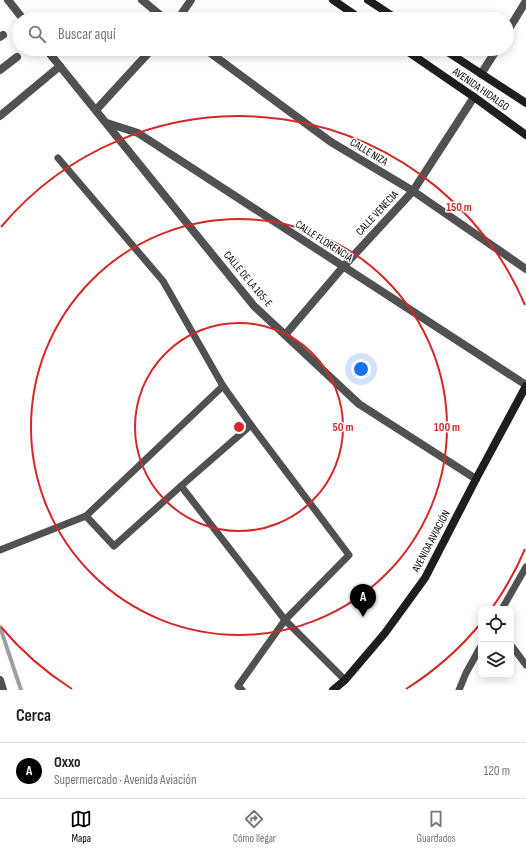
<!DOCTYPE html>
<html lang="es">
<meta charset="utf-8">
<style>
:root{--surface:#fff;--page:#f2f2f2;--text:#222;--muted:#767676;--line:#e0e0e0;--accent:#000}
body{margin:0;font-family:"Sofia Sans Condensed",sans-serif;background:var(--page);color:var(--text)}
.controls{position:absolute;right:12px;bottom:12px;display:grid;overflow:hidden;border-radius:8px;box-shadow:0 2px 10px #0003}
.controls button{width:36px;height:36px;display:grid;place-items:center;padding:0;border:0;border-bottom:1px solid var(--line);background:var(--surface);color:var(--text);font:20px sans-serif}
.you{position:absolute;left:361px;top:369px;width:14px;height:14px;margin:-10px;border:3px solid #fff;border-radius:50%;background:#1a73e8;box-shadow:0 0 0 6px #1a73e833}
.badge{display:grid;place-items:center;width:26px;height:26px;border-radius:50%;background:var(--accent);color:#fff;font-size:13px;font-weight:700}
.pin{position:absolute;translate:-50% -33px;filter:drop-shadow(0 1px 2px #0008)}
.pin::after{content:'';position:absolute;top:21px;width:14px;height:12px;background:inherit;clip-path:polygon(0 0,100% 0,50% 100%)}
.list{margin:0;padding:0;list-style:none}
h2{display:flex;justify-content:space-between;align-items:center;height:52px;margin:0;padding:0 16px;font-size:17px}
h2 small{font-size:13px;font-weight:400;color:var(--muted)}
.list li{display:grid;grid-template-columns:26px 1fr auto;gap:12px;align-items:center;box-sizing:border-box;height:56px;padding:0 16px;border-top:1px solid var(--line)}
.list b{display:block;font-size:15px;white-space:nowrap}
.list p{margin:0;font-size:13px;white-space:nowrap;color:var(--muted)}
.list em{font-size:13px;font-style:normal;color:var(--muted)}
.icon{flex:none;width:22px;height:22px;fill:none;stroke:currentColor;stroke-width:2;stroke-linecap:round;stroke-linejoin:round}
.map{position:relative;flex:none;width:526px;height:690px;overflow:hidden}
.search{position:absolute;background:var(--surface);box-shadow:0 2px 10px #0003;left:12px;right:12px;top:12px;height:44px;display:flex;align-items:center;gap:10px;box-sizing:border-box;padding:0 14px;border-radius:22px;color:var(--muted);font-size:15px}
.sheet{height:108px;background:var(--surface)}
nav{display:flex;justify-content:space-around;align-items:center;box-sizing:border-box;height:56px;border-top:1px solid var(--line);background:var(--surface);font-size:11px;color:var(--muted)}
nav a{display:grid;justify-items:center;gap:2px}
nav .on{color:var(--accent)}
.map>svg:first-child{display:block}
.lines{fill:none;stroke-linecap:round;stroke-linejoin:round}
.stream{stroke:#9f9f9f;stroke-width:4}
.lane{stroke:#515151;stroke-width:7}
.street{stroke:#515151;stroke-width:8}
.secondary{stroke:#1e1e1e;stroke-width:8}
.ring{fill:none;stroke:#d62828;stroke-width:2}
.labels{text-anchor:middle;dominant-baseline:central;stroke-width:3;stroke-linejoin:round;paint-order:stroke}
.street-label{font-size:11px;fill:#000;stroke:#fff}
.centre{fill:#d62828;stroke:#fff;stroke-width:2}
.ring-label{font-size:12px;text-anchor:middle;font-weight:bold;fill:#d62828;stroke:#fff;stroke-width:3;stroke-linejoin:round;paint-order:stroke}
</style>
<div class="map">
<svg width="526" height="690" viewBox="0 0 526 690">
<rect width="100%" height="100%" fill="#fff"/>
<g class="lines">
<polyline class="stream" points="0,627 21,690"/>
<g class="lane">
<polyline points="58,158 163,281 223,386 251,425 349,555 285,620 238,686 242,690"/>
<polyline points="181,486 285,620 345,680"/>
<polyline points="86,516 114,546 181,486 251,425"/>
<polyline points="0,550 86,516 223,386"/>
<polyline points="502,609 526,567"/>
<polyline points="511,645 526,665"/>
<polyline points="459,690 466,673 481,646"/>
</g>
<g class="street">
<polyline points="8,0 23,19"/>
<polyline points="142,0 165,19"/>
<polyline points="178,19 191,0"/>
<polyline points="507,32 526,1"/>
<polyline points="0,37 3,35"/>
<polyline points="46,49 254,306 359,404 476,479"/>
<polyline points="205,49 331,142 413,191 526,269"/>
<polyline points="0,70 17,57"/>
<polyline points="481,74 497,49"/>
<polyline points="96,110 152,49"/>
<polyline points="0,116 60,66"/>
<polyline points="107,123 138,133 526,385"/>
<polyline points="285,335 343,267 413,191 474,97"/>
<polyline points="0,680 3,690"/>
</g>
<g class="secondary">
<polyline points="333,0 361,19"/>
<polyline points="368,0 397,19"/>
<polyline points="404,49 474,97 526,135"/>
<polyline points="443,49 526,103"/>
<polyline points="333,690 345,680 385,633 425,578 476,479 526,386"/>
</g>
</g>
<g class="ring">
<circle cx="239" cy="427" r="104"/>
<circle cx="239" cy="427" r="208"/>
<path d="M525 549A311 311 0 0 1 492 608M481 623A311 311 0 0 1 406 689M72 689A311 311 0 0 1 1 627M1 227A311 311 0 0 1 525 305"/>
</g>
<g class="labels">
<g class="street-label">
<text transform="translate(481 89) rotate(35)">AVENIDA HIDALGO</text>
<text transform="translate(369 152) rotate(31)">CALLE NIZA</text>
<text transform="translate(377 213) rotate(-47)">CALLE VENECIA</text>
<text transform="translate(324 241) rotate(33)">CALLE FLORENCIA</text>
<text transform="translate(248 279) rotate(50)">CALLE DE LA 105-E</text>
<text transform="translate(431 541) rotate(-62)">AVENIDA AVIACIÓN</text>
</g>
</g>
<circle cx="239" cy="427" r="6" class="centre"/>
<g class="ring-label">
<text x="459" y="211">150 m</text>
<text x="343" y="431">50 m</text>
<text x="447" y="431">100 m</text>
</g>
</svg>
<div class="controls">
<button><svg class="icon" aria-label="locate" viewBox="0 0 24 24"><circle cx="12" cy="12" r="6"/><path d="M12 2v4M12 18v4M2 12h4M18 12h4"/></svg></button>
<button><svg class="icon" aria-label="layers" viewBox="0 0 24 24"><path d="M12 4l9 5-9 5-9-5zM3 14l9 5 9-5"/></svg></button>
</div>
<div class="you"></div>
<div class="pin badge" style="left:363px;top:617px">A</div>
<div class="search"><svg class="icon" aria-label="search" viewBox="0 0 24 24"><circle cx="10" cy="10" r="6"/><path d="M15 15l6 6"/></svg>Buscar aquí</div>
</div>
<section class="sheet">
<h2>Cerca<small></small></h2>
<ul class="list">
<li><span class="badge">A</span><div><b>Oxxo</b><p>Supermercado · Avenida Aviación</p></div><em>120 m</em></li>
</ul>
</section>
<nav>
<a class="on"><svg class="icon" aria-label="map" viewBox="0 0 24 24"><path d="M3 6l6-2 6 2 6-2v14l-6 2-6-2-6 2zM9 4v14M15 6v14"/></svg>Mapa</a>
<a><svg class="icon" aria-label="directions" viewBox="0 0 24 24"><path d="M12 3l9 9-9 9-9-9zM9 14v-3h6M13 9l2 2-2 2"/></svg>Cómo llegar</a>
<a><svg class="icon" aria-label="saved" viewBox="0 0 24 24"><path d="M7 4h10v16l-5-4-5 4z"/></svg>Guardados</a>
</nav>
